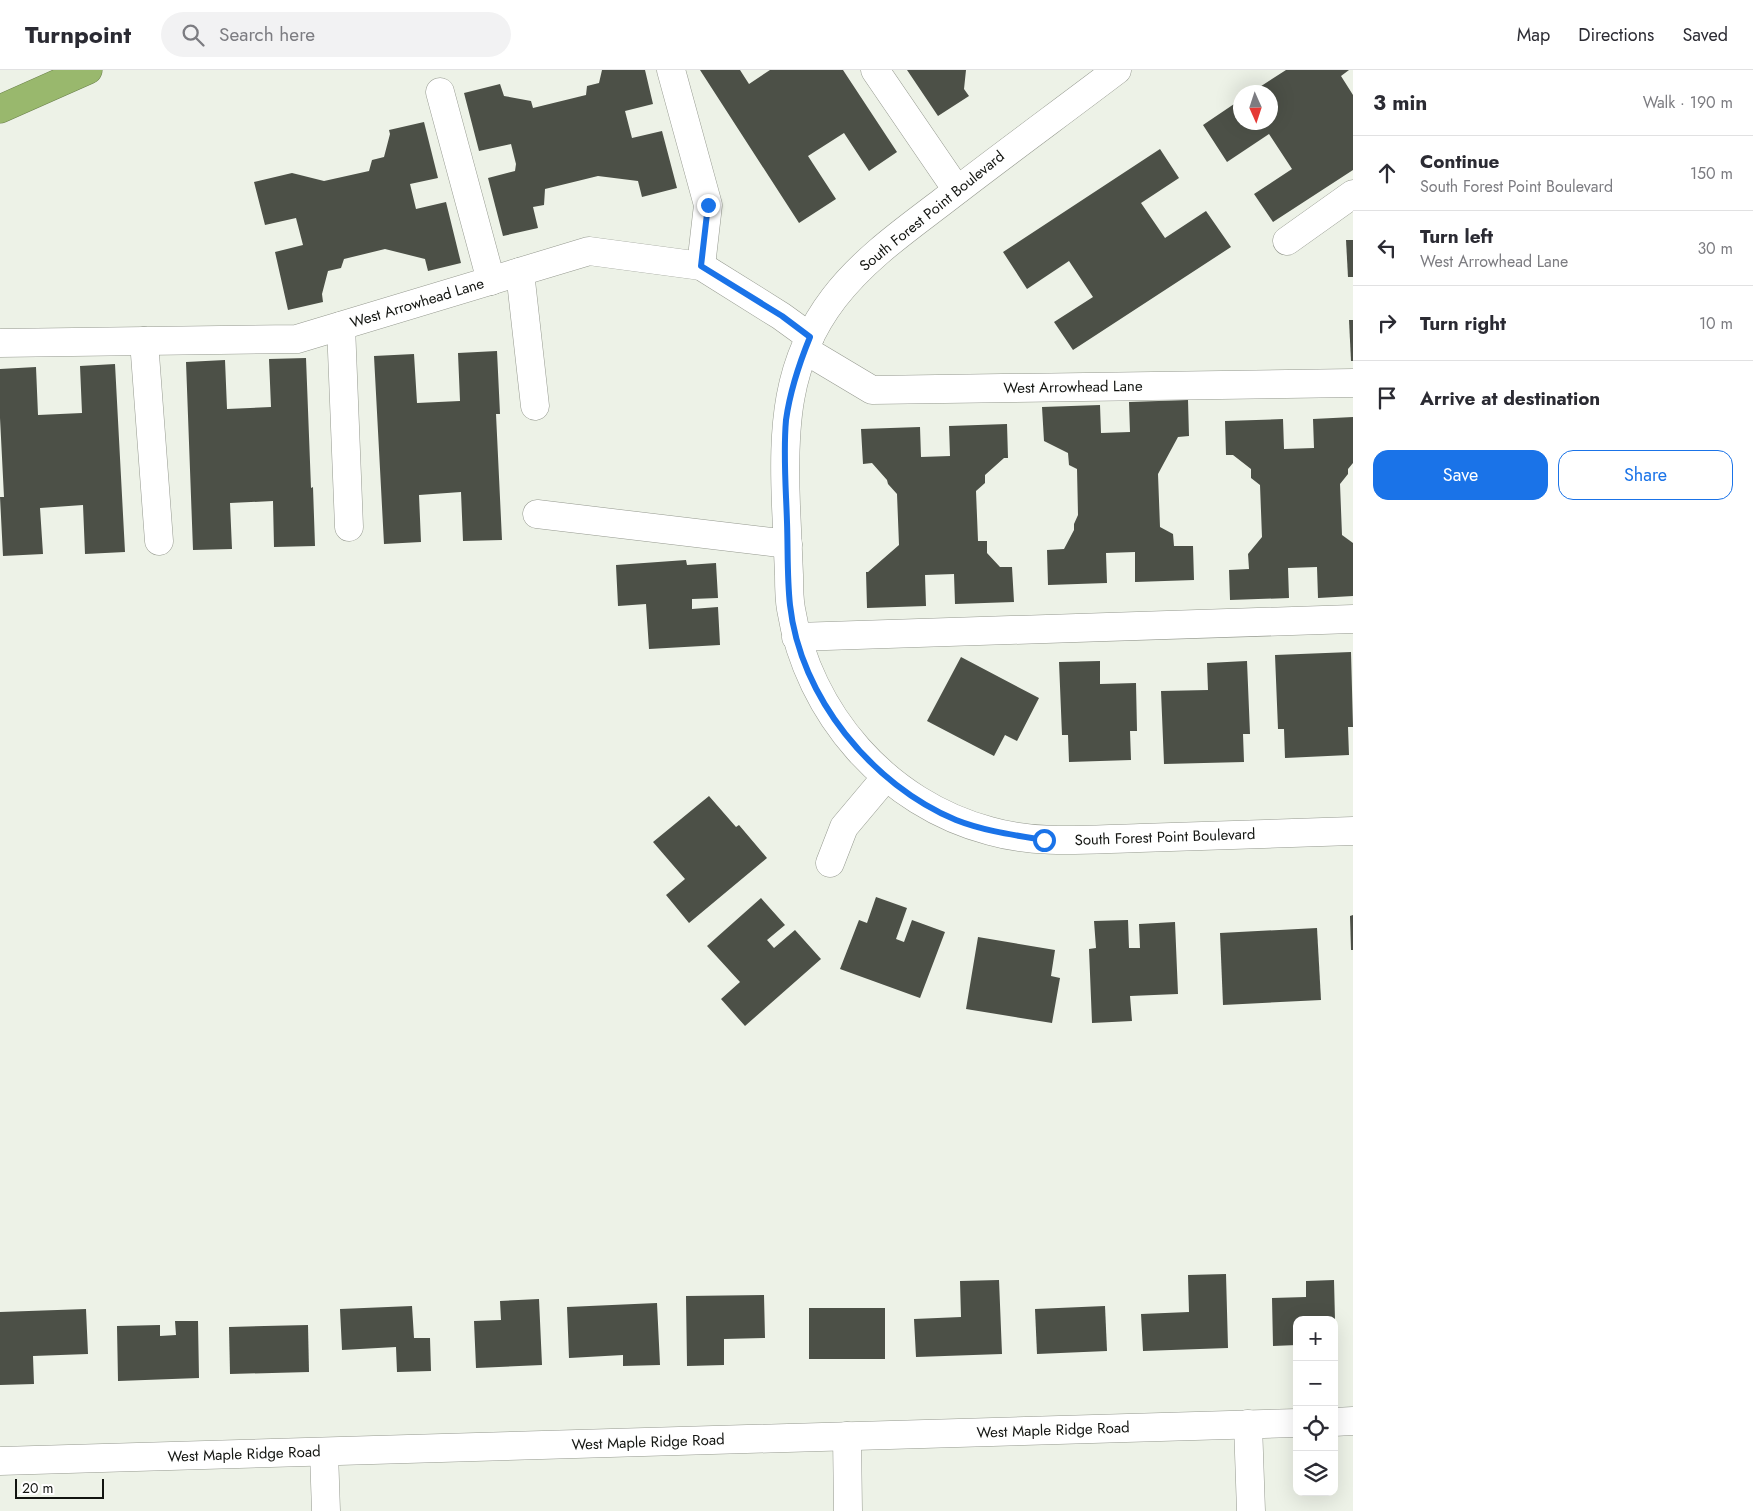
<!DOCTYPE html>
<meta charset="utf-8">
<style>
:root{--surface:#fff;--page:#f2f2f3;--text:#2b2b33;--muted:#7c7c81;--line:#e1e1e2;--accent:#1a73e8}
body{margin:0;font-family:Jost,sans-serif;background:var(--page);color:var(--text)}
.controls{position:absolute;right:15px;bottom:15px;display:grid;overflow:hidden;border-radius:10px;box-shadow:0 5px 20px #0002}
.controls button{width:45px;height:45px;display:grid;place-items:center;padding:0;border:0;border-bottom:1px solid var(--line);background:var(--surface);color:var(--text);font:25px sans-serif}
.compass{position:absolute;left:1233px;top:15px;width:45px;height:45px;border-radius:50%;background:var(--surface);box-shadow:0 5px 20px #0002;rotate:177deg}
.scale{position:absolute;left:15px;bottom:12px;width:89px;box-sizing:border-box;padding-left:5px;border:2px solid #121410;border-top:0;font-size:14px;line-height:18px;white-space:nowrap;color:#121410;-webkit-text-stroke:4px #fff;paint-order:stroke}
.stop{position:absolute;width:15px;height:15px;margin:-11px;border:4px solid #1a73e8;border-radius:50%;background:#fff}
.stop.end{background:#1a73e8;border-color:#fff;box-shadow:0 1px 5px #0008}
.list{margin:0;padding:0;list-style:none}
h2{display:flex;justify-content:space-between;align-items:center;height:65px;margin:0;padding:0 20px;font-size:21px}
h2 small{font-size:16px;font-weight:400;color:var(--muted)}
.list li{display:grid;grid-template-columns:32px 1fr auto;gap:15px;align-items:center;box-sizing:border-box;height:75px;padding:0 20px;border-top:1px solid var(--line)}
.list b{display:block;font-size:19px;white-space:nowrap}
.list p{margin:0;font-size:16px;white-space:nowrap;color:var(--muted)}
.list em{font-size:16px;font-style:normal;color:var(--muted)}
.actions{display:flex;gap:10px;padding:15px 20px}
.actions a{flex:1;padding:11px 0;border:1px solid var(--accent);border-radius:15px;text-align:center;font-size:18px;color:var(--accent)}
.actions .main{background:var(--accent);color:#fff}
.icon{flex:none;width:28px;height:28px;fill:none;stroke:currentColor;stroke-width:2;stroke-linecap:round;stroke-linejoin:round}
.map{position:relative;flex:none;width:1353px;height:1441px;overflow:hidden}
header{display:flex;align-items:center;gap:30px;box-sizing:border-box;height:70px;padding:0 25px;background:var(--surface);border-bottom:1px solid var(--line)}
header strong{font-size:24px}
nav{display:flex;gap:28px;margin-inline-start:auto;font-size:18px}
.search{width:350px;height:45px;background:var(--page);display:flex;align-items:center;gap:12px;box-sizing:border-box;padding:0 18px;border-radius:28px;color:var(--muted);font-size:19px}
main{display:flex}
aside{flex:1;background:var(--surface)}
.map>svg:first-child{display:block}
.building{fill:#4c5047}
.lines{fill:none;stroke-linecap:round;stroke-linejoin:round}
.minor-casing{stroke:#95998f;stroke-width:29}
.highway-casing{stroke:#6a7f4c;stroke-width:29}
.minor{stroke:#fff;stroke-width:28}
.highway{stroke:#99b86d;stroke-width:28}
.route{stroke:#1a73e8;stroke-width:6}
.labels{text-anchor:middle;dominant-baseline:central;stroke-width:5;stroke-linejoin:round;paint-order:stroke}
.street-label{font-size:15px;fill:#121410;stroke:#fff}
</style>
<header>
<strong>Turnpoint</strong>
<div class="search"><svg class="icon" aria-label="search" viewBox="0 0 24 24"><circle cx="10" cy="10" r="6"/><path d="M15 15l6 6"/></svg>Search here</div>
<nav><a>Map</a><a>Directions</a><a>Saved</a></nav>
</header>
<main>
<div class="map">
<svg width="1353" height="1441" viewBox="0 0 1353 1441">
<rect width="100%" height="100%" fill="#edf2e7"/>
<g class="building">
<polygon points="602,0 645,0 653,34 625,41 632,68 662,61 677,118 642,127 638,111 598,106 545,119 544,135 533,137 538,158 503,166 488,108 515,101 516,94 511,74 479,81 464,23 500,14 504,26 531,31 533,38 586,25 587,16 599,13"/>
<polygon points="700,0 740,0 749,14 770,0 843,0 897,82 869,101 844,63 808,86 836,129 799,153"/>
<polygon points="907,0 966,0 964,19 969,26 938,46"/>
<polygon points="1286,0 1349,0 1341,6 1353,25 1353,100 1273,152 1254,124 1292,99 1269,64 1227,92 1203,55 1240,30 1240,52 1270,52 1270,22 1252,22"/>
<polygon points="424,52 438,108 410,114 416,139 446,132 461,193 428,201 425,189 385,179 344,189 341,198 328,201 322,224 323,232 288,240 275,182 303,175 296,148 265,155 254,112 292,103 324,111 369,101 372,90 384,87 390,64 389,60"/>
<polygon points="1160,79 1179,108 1141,133 1165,168 1206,141 1231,177 1073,280 1054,252 1093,227 1069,191 1027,219 1003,182"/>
<polygon points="1346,170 1353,170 1353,207 1348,207"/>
<polygon points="1349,250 1353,250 1353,291 1351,291"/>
<polygon points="497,281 500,344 496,344 502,470 463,471 461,422 419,425 421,472 384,474 374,286 414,284 417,333 460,331 458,283"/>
<polygon points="306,288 311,418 313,417 315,476 274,477 273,431 230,433 232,479 193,480 186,292 225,290 227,339 271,337 269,289"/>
<polygon points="115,294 125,482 85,484 83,435 40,438 43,484 3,486 0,427 4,427 0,348 0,299 36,297 38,345 82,343 80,296"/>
<polygon points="1188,330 1189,366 1178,367 1158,404 1160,457 1173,464 1174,476 1193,476 1194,510 1135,512 1135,482 1106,483 1107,513 1048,515 1047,480 1064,479 1074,460 1074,454 1078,445 1077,399 1069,395 1068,383 1044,371 1042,337 1100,335 1101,363 1130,362 1129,332"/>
<polygon points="1353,347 1353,393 1348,399 1348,404 1340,414 1342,465 1353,473 1353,526 1318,528 1317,497 1288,498 1289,528 1230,530 1229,500 1249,499 1248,484 1262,467 1260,415 1251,408 1251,399 1233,385 1226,385 1225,351 1283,349 1284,379 1314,378 1313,349"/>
<polygon points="1007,354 1008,388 1004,388 985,405 985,413 976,421 978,471 987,471 987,483 1000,497 1012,497 1014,532 955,534 954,504 925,505 926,536 867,538 866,502 868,502 899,475 897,424 888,414 887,410 872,393 863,394 861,359 920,357 921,387 950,386 949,356"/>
<polygon points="686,490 687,495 716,493 718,528 692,529 692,539 718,537 720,575 649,579 646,534 618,536 616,495"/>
<polygon points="1351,582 1353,657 1348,657 1349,685 1285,688 1284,659 1278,659 1275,585"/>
<polygon points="961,587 1039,628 1017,671 1005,665 994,686 927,651"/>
<polygon points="1100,591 1100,614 1136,613 1137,661 1130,661 1131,690 1069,692 1068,665 1062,665 1059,592"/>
<polygon points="1247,591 1250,664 1243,664 1244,692 1164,694 1161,621 1208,620 1207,593"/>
<polygon points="709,726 736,757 739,755 767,788 689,853 666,825 685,809 653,772"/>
<polygon points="876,827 907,838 896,869 904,872 912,850 945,862 920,928 840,899 859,850 867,853"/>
<polygon points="761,828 785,855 767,870 774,878 795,860 821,889 745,956 721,929 740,912 707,876"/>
<polygon points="1353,845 1353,880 1351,880 1350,846"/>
<polygon points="1128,850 1129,878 1140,878 1139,854 1175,852 1178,924 1130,926 1132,951 1092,953 1089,879 1096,878 1094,851"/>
<polygon points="1317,858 1321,930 1223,935 1220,863"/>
<polygon points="978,867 1055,880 1051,906 1060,908 1052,953 966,939"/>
<polygon points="1226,1204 1228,1278 1143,1281 1141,1244 1189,1242 1188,1205"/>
<polygon points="999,1210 1002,1284 916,1287 914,1249 961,1247 960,1211"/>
<polygon points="1334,1210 1335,1250 1297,1250 1297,1275 1273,1276 1272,1228 1306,1227 1306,1211"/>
<polygon points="764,1225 765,1268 724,1269 724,1295 687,1296 686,1226"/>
<polygon points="539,1229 542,1295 476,1298 474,1251 501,1250 500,1231"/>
<polygon points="657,1233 660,1295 623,1296 623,1285 569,1288 567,1237"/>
<polygon points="412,1236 414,1268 430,1268 431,1301 397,1302 396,1277 342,1280 340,1239"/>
<polygon points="1105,1236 1107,1281 1037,1284 1035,1239"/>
<rect x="809" y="1238" width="76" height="51"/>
<polygon points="86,1239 88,1284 33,1286 34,1314 0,1315 0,1242"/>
<polygon points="175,1251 198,1251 199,1308 118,1311 117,1256 160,1255 160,1266 176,1265"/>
<polygon points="308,1255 309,1302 230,1304 229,1257"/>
</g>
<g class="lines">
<g class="minor-casing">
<g id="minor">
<polyline points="671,0 708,135 701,196"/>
<polyline points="875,0 957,120"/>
<path d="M1117 0C1059 44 1000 87 942 132 904 161 864 189 834 228 785 292 783 359 786 436 787 459 788 482 789 505 789 516 789 528 791 539 808 644 887 734 990 761 1039 775 1090 769 1140 768 1211 765 1282 763 1353 761"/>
<polyline points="440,22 491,211"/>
<polyline points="1287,171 1353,124"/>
<polyline points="520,202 535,336"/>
<polyline points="341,256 349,457"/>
<polyline points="144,271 159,471"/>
<polyline points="0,273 297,269 589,181 701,196 781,246 810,267"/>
<polyline points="805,280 872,320 1353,313"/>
<polyline points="537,444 788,474"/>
<polyline points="796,567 1353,549"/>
<polyline points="830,793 844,757 886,707"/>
<polyline points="1334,1352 1353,1351"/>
<polyline points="1248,1354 1251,1441"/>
<polyline points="847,1366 848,1441"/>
<polyline points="324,1382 326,1441"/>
<polyline points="0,1391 1297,1353"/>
</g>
</g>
<g class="highway-casing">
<polyline id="highway" points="0,39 88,0"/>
</g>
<use href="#minor" class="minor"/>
<use href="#highway" class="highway"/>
</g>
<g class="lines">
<path class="route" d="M708 135 701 196 782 246 810 267C799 294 790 321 786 350 783 384 786 419 787 452 788 480 787 508 790 535 800 627 872 715 956 750 984 761 1014 765 1044 770"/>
</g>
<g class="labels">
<g class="street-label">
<text transform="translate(932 141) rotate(-39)">South Forest Point Boulevard</text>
<text transform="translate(417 233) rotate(-17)">West Arrowhead Lane</text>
<text transform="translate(1073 317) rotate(-1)">West Arrowhead Lane</text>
<text transform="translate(1165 767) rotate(-2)">South Forest Point Boulevard</text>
<text transform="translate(1053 1360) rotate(-2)">West Maple Ridge Road</text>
<text transform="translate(648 1372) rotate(-2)">West Maple Ridge Road</text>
<text transform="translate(244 1384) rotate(-2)">West Maple Ridge Road</text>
</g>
</g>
</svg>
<div class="controls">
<button>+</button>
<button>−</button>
<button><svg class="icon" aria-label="locate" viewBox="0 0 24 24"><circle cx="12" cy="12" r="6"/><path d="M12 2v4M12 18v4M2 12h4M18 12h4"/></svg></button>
<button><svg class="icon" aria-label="layers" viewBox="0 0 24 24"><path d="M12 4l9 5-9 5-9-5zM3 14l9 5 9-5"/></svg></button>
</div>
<svg class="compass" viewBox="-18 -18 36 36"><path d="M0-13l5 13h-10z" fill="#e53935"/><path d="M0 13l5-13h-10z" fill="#7c7c81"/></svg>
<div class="scale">20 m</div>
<div class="stop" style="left:1044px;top:770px"></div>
<div class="stop end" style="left:708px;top:135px"></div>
</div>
<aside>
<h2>3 min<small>Walk · 190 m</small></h2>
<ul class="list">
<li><svg class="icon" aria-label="ahead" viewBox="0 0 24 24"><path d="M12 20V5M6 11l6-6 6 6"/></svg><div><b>Continue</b><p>South Forest Point Boulevard</p></div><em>150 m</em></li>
<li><svg class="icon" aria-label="left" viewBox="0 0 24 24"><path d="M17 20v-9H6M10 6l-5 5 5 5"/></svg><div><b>Turn left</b><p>West Arrowhead Lane</p></div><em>30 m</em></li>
<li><svg class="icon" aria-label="right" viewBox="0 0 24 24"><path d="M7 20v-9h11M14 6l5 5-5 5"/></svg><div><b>Turn right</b></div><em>10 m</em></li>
<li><svg class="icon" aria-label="arrive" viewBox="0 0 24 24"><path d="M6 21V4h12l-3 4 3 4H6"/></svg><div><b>Arrive at destination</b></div></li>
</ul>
<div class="actions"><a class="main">Save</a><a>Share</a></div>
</aside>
</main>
